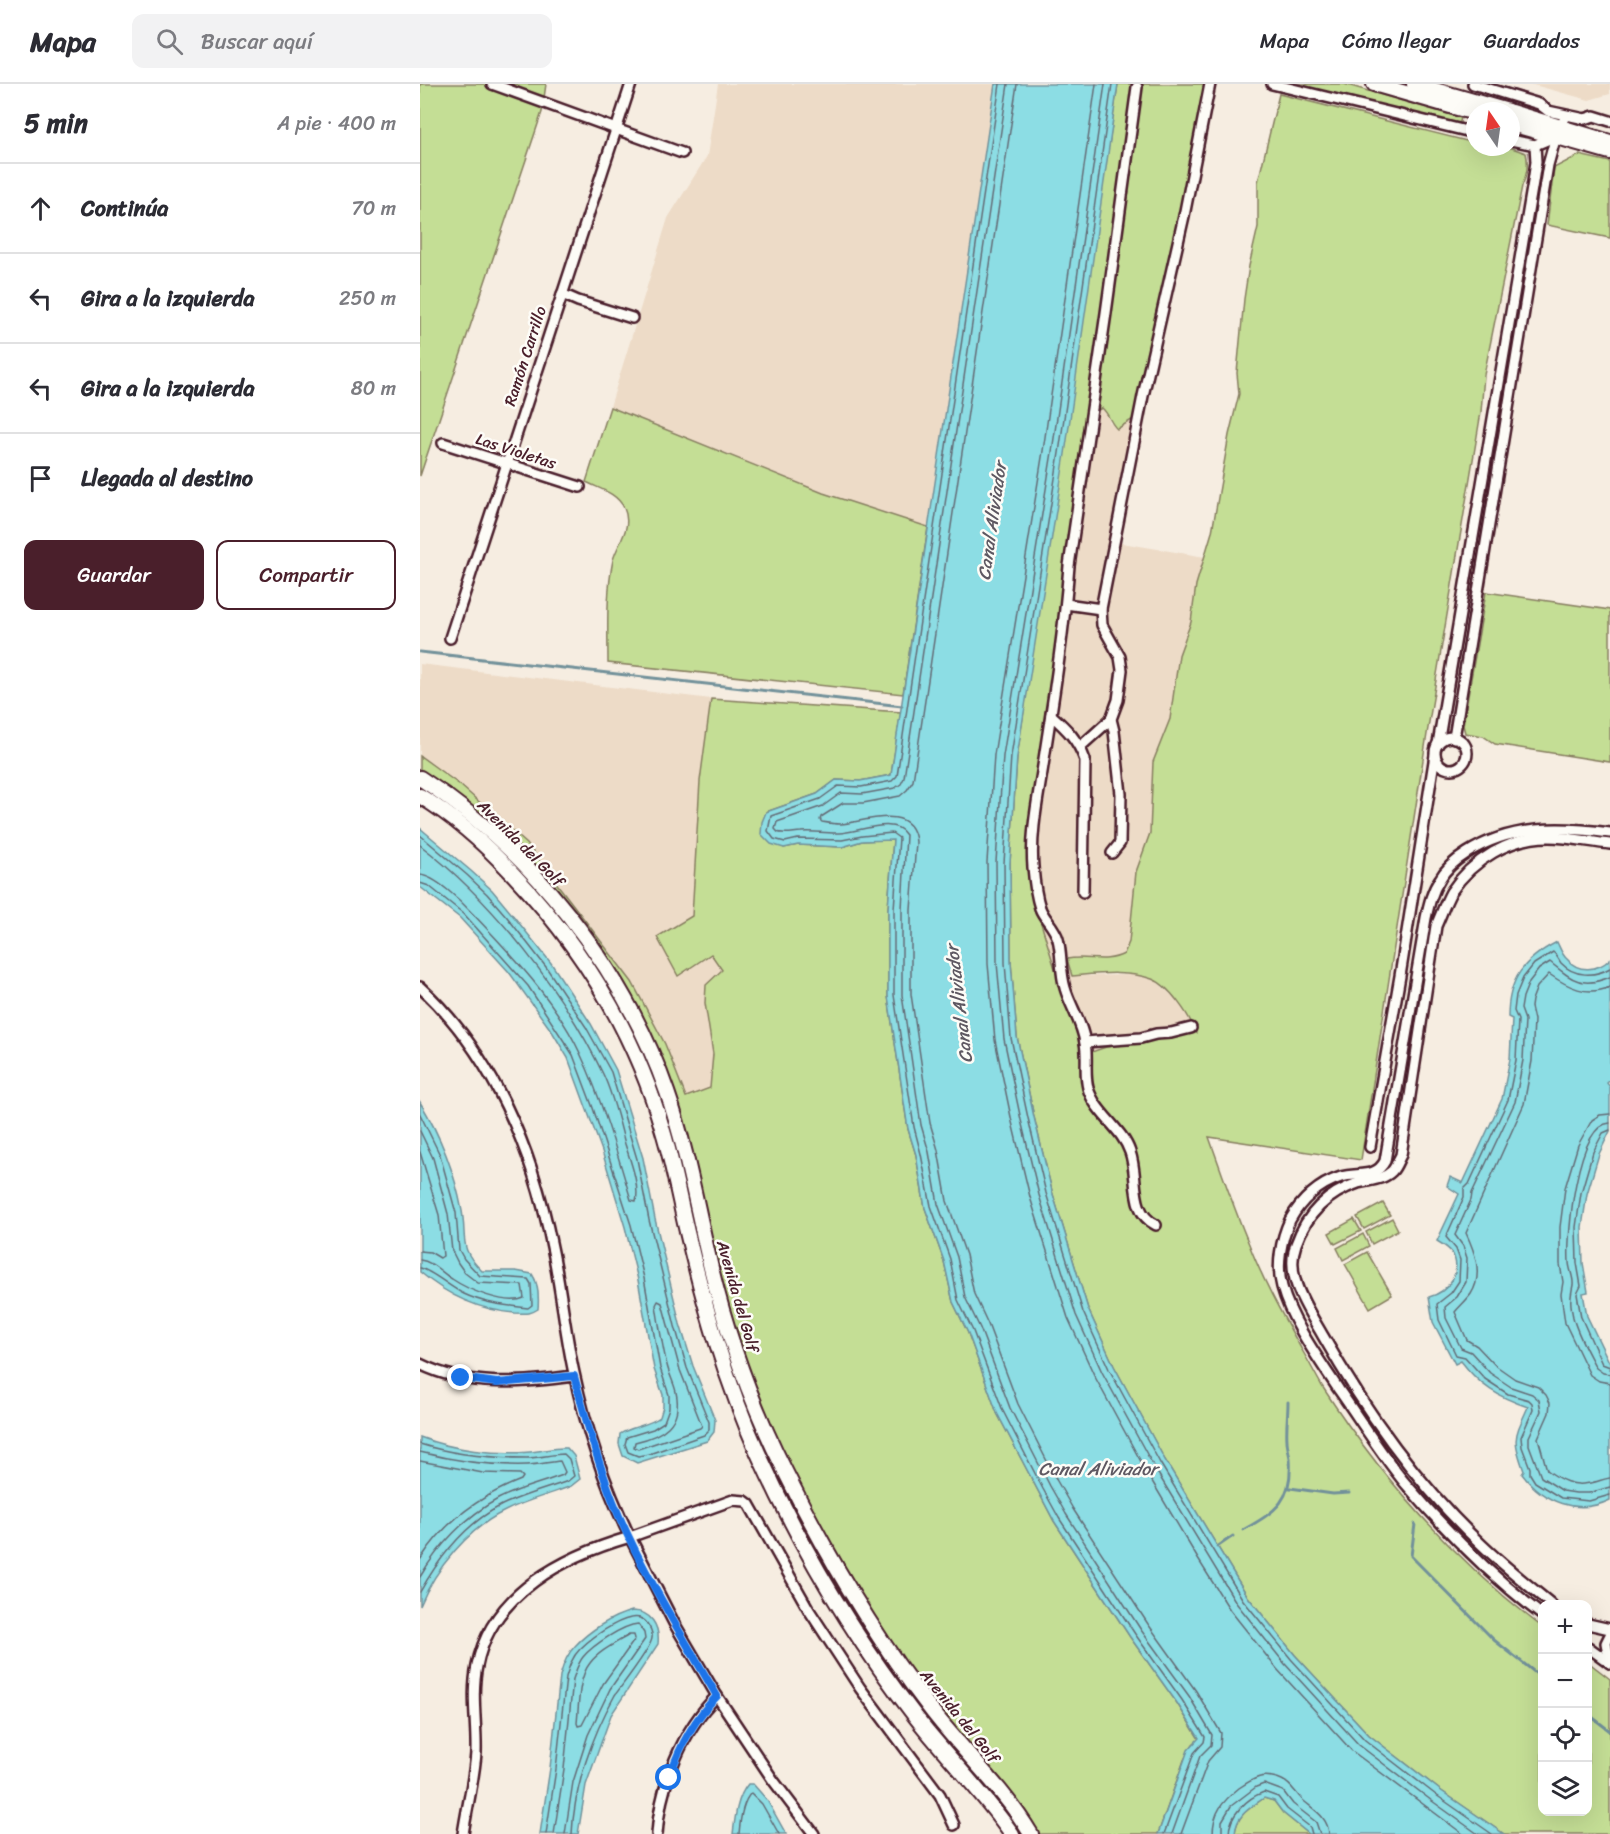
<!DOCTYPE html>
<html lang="es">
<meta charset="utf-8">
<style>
:root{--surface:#fff;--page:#f2f2f3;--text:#2b2b33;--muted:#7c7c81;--line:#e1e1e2;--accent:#4a1f2b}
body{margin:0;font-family:Sriracha,sans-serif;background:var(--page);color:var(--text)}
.controls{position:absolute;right:18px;bottom:18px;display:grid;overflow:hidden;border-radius:12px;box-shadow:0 6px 24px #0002}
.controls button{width:54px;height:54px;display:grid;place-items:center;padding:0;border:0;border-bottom:2px solid var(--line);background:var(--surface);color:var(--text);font:30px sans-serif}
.compass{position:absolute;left:1046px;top:18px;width:54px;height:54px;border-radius:50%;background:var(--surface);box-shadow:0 6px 24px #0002;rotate:347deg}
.stop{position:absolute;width:18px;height:18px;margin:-14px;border:4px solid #1a73e8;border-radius:50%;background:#fff}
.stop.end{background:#1a73e8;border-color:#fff;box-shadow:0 2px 6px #0008}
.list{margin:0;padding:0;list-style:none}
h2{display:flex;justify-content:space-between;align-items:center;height:78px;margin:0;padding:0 24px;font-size:26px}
h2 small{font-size:20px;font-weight:400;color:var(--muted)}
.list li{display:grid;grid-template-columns:39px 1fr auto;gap:18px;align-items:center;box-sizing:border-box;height:90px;padding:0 24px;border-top:2px solid var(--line)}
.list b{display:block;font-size:22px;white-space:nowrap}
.list em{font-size:20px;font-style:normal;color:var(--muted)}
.actions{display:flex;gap:12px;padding:18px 24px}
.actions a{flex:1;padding:14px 0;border:2px solid var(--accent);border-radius:12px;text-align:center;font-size:21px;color:var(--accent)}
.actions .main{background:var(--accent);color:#fff}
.icon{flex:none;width:33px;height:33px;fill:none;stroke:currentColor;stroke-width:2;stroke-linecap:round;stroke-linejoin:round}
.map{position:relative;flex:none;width:1190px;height:1750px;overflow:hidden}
header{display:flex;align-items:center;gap:36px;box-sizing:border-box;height:84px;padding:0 30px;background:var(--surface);border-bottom:2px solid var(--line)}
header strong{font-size:28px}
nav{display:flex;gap:33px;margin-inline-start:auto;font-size:21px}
.search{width:420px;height:54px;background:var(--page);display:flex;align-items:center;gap:15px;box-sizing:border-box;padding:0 21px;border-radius:12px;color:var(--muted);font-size:22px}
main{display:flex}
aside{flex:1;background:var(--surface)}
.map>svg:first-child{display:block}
.built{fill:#eddbc7}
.green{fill:#c4de95;stroke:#877e60;stroke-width:1.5}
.water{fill:#8cdde4;stroke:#72919a;stroke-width:1.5}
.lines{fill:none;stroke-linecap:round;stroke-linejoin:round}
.shore{stroke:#646b75;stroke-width:1.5}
.stream{stroke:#72919a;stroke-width:3}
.street-casing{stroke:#4a1f2b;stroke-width:14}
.secondary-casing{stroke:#4a1f2b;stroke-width:18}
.street{stroke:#fdfcf7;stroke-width:9}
.secondary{stroke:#fdfcf7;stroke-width:14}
.route{stroke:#1a73e8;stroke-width:8}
.labels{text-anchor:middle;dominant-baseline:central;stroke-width:5;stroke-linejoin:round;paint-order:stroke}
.street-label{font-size:16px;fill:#4a1f2b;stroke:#fdfcf7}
.water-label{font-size:18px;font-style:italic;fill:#5e5862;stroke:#fdfcf7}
</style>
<header>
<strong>Mapa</strong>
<div class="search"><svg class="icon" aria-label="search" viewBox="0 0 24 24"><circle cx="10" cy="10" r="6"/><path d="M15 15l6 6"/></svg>Buscar aquí</div>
<nav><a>Mapa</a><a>Cómo llegar</a><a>Guardados</a></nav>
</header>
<main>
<aside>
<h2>5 min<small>A pie · 400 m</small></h2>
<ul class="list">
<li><svg class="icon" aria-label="ahead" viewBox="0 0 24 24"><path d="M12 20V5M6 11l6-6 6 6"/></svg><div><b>Continúa</b></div><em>70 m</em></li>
<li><svg class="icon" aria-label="left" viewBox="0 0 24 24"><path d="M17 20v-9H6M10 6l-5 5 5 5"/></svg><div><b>Gira a la izquierda</b></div><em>250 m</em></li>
<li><svg class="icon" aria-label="left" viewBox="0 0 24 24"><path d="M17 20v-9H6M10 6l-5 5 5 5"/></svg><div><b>Gira a la izquierda</b></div><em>80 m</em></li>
<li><svg class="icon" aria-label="arrive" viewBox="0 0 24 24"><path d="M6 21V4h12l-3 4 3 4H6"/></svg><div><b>Llegada al destino</b></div></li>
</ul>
<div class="actions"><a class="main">Guardar</a><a>Compartir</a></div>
</aside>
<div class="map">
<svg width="1190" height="1750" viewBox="0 0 1190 1750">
<rect width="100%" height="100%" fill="#f6ede1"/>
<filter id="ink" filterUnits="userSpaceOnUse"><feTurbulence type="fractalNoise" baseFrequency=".0167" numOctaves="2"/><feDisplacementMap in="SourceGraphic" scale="12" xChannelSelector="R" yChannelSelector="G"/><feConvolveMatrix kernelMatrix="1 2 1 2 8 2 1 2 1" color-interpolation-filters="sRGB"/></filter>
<g filter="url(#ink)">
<g class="built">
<polygon points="298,0 575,0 508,443 403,409 190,323 248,134 287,72"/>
<polygon points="1110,0 1190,0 1190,10 1169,16"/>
<polygon points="682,324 686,327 690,339 715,334 690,457 785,473 776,501 771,538 759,571 750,635 733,678 730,749 716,788 709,858 704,870 693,875 675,876 655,873 652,892 716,891 735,896 755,914 771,934 776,949 669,969 664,965 648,927 617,826 609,784 626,633 668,331"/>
<polygon points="0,580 291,615 280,697 272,832 291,870 302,887 286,901 285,919 293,970 290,1004 266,1014 245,960 212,898 166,837 132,794 40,701 0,672"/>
</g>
<g class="green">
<polygon points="0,0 126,0 122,28 0,392"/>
<path d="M698 0H788L715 334 697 345C690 339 689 330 682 324L668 331 611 731 617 826 648 927 664 965 669 969 686 963 776 949C770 932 749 901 732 895 708 886 677 890 652 892L647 875C667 871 685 880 704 870L709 858 716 788 730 749 733 678 750 635 759 571 771 538 776 501 792 448 809 351 819 310 817 289 824 215 829 182 838 143V98L859 10 1055 59V63L1092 64 1106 69C1109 81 1107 91 1102 102L1064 291 1061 328 1007 650 941 1076 789 1053C802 1089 814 1125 829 1160 843 1197 863 1232 882 1266 889 1278 895 1290 902 1302 961 1394 1036 1477 1122 1543V1728H1168V1578L1190 1595V1750H1084L1020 1706 949 1651 875 1571 828 1513 745 1376 694 1282 668 1225 632 1107 614 1033 597 953 591 878 590 779 597 673Z"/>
<polygon points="874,0 924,0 1041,34 1039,41"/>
<polygon points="1159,71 1190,78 1190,154 1127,141 1134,84"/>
<path d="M190 323 403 409 508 443 483 610 188 579C188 545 186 510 193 476 198 458 213 444 204 424 197 409 180 405 166 398Z"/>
<polygon points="1066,508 1190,526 1190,678 1075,660 1063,652 1045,649 1043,641"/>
<polygon points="291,615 481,628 471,691 440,697 416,696 397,710 346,728 364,764 378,761 422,763 442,757 473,755 468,825 468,912 488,1045 496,1071 505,1124 524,1177 533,1218 548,1249 577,1329 634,1437 710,1553 757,1619 779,1655 773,1660 764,1676 738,1750 614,1750 575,1696 475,1570 382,1412 331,1296 307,1225 263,1042 171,853 0,689 0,672 40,701 107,760 125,784 212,898 245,960 266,1013 290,1004 293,970 285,919 286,901 302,886 291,870 258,892 237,853 272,832 280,697"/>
<path d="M0 702C14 711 27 722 39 732 137 808 217 917 251 1038 266 1093 279 1150 293 1206 301 1238 308 1270 320 1301 336 1344 357 1384 377 1425 409 1490 450 1550 492 1609 506 1629 520 1649 536 1669 557 1696 584 1720 602 1750H596L508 1642 445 1553 398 1475 340 1362 303 1266 245 1036 149 842 117 804 75 762 0 708Z"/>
<polygon points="963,1119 970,1131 944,1145 937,1133"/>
<polygon points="972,1134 978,1146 952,1160 946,1148"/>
<polygon points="934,1135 941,1147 915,1160 909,1149"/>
<polygon points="943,1150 949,1162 923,1176 917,1164"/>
<polygon points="947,1168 972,1211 950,1224 925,1180"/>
<path d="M844 1714 854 1717 863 1729 889 1750H815C816 1731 830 1724 844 1714Z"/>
</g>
<g class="water">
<path d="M575 0H698L645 370 597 673 590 779 591 878 597 953 614 1033 632 1107 668 1225 694 1282 745 1376 828 1513 875 1571 949 1651 1020 1706 1084 1750H889L863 1729 854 1717 844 1714C830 1724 816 1731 815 1750H738L768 1666 779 1654 757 1619 710 1553 634 1437 577 1329 548 1249 533 1218 524 1177 505 1124 496 1071 488 1045 468 912V825L473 756 442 757 422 763 378 761 364 764 351 760 341 750 342 738 346 728 397 710 416 696 440 697 471 691Z"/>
<path d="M0 744 51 787 72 806 91 829 131 879 171 940 196 986 223 1074 235 1135 260 1240 273 1282 295 1336 294 1348 287 1357 217 1379 203 1372 199 1360 200 1350C212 1342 228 1342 240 1333L243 1323V1311L234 1285 218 1196 205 1143 182 1067 148 974 133 949 89 888 40 834 0 803Z"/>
<path d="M1137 858C1140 864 1142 871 1147 875 1158 889 1178 887 1190 875V996L1187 999 1190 1003V1047L1179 1070 1167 1110 1162 1143 1163 1179 1168 1208 1163 1209 1167 1232 1190 1280V1416C1157 1432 1123 1418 1102 1390L1104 1387C1092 1354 1094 1354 1108 1323 1078 1313 1060 1302 1041 1277L1035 1280 1013 1238 1009 1213C1028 1208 1043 1188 1032 1169 1029 1164 1022 1160 1017 1157L1039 1110 1027 1102 1030 1093 1043 1099 1082 1015 1090 975 1092 935 1088 933C1088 895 1104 875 1137 858Z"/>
<path d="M0 1018C20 1051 35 1090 42 1127 47 1155 38 1164 62 1187H96L112 1190C119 1200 119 1213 118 1225 109 1231 105 1229 95 1229 58 1226 28 1212 0 1188Z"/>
<path d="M0 1353C33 1366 75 1371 110 1368 123 1367 134 1363 147 1364L154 1372 160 1395 151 1402C129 1411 106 1416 85 1427 49 1444 15 1485 0 1522Z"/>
<path d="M212 1527C231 1527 240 1542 238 1560L191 1631 166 1701 158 1750H120L130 1684 140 1592C143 1581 147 1570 155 1562 169 1547 192 1532 212 1527Z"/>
<path d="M328 1700H333L347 1716 366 1750H313C315 1733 317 1713 328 1700Z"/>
</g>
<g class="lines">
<g class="shore">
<polyline points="580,0 477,692 472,697 441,703 418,702 400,715 351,732 348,747 354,755 365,758 378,755 422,756 442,752 472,749 479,754 474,825 474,911 494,1043 501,1070 511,1122 530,1175 538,1216 553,1247 583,1327 623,1405 639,1434 715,1550 762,1616 785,1653 784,1658 774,1669 744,1750"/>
<path d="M588 0 484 694 481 700 475 704 442 710 421 709 403 722 357 738 355 745C358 748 357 749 363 749 369 750 375 748 381 748 394 747 407 749 419 749 438 749 474 731 486 751L482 825V911L501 1041 509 1068 518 1120 537 1173 545 1213 560 1244 590 1324 630 1402 646 1430 721 1546 769 1612 792 1651 791 1661 780 1672 752 1750"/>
<path d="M597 0 493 697 487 706 480 712 443 719H423L401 733 400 736 402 738C408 739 415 740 421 740 444 738 493 718 496 758L491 826V910L510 1039 518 1066 527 1117 546 1171 554 1210 568 1240 598 1320 637 1397 653 1425 728 1540 776 1607 801 1649 800 1663 788 1677 761 1750"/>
<polyline points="676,0 623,367 574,671 567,778 568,880 575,956 592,1038 610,1113 648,1234 675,1293 726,1387 778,1475 810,1526 857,1585 932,1667 1043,1750"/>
<polyline points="685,0 632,368 583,672 576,778 577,879 584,955 601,1036 619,1111 656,1231 682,1288 734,1383 817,1520 865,1580 939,1661 1012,1717 1058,1750"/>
<polyline points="692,0 639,369 591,672 584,779 585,879 591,954 608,1034 626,1109 663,1228 689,1285 740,1379 823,1516 871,1575 945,1656 1016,1711 1072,1750"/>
<polyline points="0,751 47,791 67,810 87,833 126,883 166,943 191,988 217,1075 229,1136 255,1242 267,1284 289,1338 289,1346 284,1351 229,1370 218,1372 208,1368 205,1360 207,1353 233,1345 244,1338 249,1324 249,1311 240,1284 224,1194 211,1141 173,1024 153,971 108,902 44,830 9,802 0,799"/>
<path d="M0 761C72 816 144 908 183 990 193 1011 199 1037 205 1060 210 1076 220 1101 216 1117L211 1116C197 1068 181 1013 160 969 136 917 90 869 51 828 41 817 15 792 0 791"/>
<path d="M1190 884C1175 893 1154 893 1141 879 1138 875 1137 871 1133 868L1114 880 1103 894 1096 911 1094 927 1098 936 1096 976 1088 1016 1049 1100 1044 1105V1113L1026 1153 1036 1165 1040 1176 1039 1197 1031 1209 1017 1220 1019 1236 1036 1271 1045 1273 1065 1295 1088 1310 1109 1316 1112 1319 1113 1326 1101 1353 1102 1363 1110 1384V1390L1115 1398 1141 1414 1169 1417 1190 1411"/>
<path d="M1190 893C1161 905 1151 895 1130 878L1119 885 1109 898 1103 913 1101 925 1105 936 1103 976 1095 1018 1052 1109 1051 1116 1035 1151 1043 1162 1047 1174 1046 1198 1037 1213 1025 1223 1026 1234 1041 1264 1051 1268 1070 1289 1091 1303 1112 1310 1119 1316 1121 1327 1109 1353V1361L1121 1393 1143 1407 1156 1409H1169L1190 1403"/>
<path d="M1190 903C1167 913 1148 903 1129 890L1117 903 1112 916 1111 923 1114 936 1112 977 1104 1020 1046 1149C1054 1166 1064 1190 1051 1210 1046 1217 1040 1222 1035 1228L1047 1256 1057 1262 1075 1281 1095 1295 1118 1303 1126 1311 1130 1319 1129 1329 1118 1354 1127 1386C1140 1396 1153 1403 1170 1399 1177 1398 1183 1395 1190 1394"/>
<path d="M0 1030 20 1071 36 1129 39 1166 44 1175 60 1192 108 1195 111 1200 112 1221 108 1224C85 1221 65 1220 44 1210 33 1205 9 1185 0 1184"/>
<polyline points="1190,1030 1180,1031 1172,1036 1158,1061 1145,1104 1140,1143 1140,1180 1143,1198 1141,1210 1145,1239 1170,1291 1179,1297 1190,1299"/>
<path d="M1190 1039C1156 1041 1147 1151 1149 1178 1149 1185 1154 1194 1153 1201 1150 1215 1150 1218 1153 1233 1157 1250 1168 1268 1176 1284L1183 1289 1190 1290"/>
<polyline points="1190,1046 1183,1049 1173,1068 1161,1109 1156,1143 1157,1179 1161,1202 1157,1210 1161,1233 1182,1280 1190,1283"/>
<path d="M0 1047 13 1074 28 1130 32 1167 38 1179 45 1189 58 1199 102 1201 104 1214C87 1222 48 1206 32 1195 22 1189 12 1177 0 1176"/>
<polyline points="0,1068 19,1131 23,1172 20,1174 10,1168 0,1167"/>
<path d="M238 1217 242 1219 260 1286 282 1342 280 1344 218 1365 214 1363 215 1358C242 1352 263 1340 256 1308 254 1299 249 1290 247 1281 242 1261 239 1241 236 1221Z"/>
<path d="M0 1360C34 1371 71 1374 107 1374 119 1374 132 1370 144 1370L149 1375 154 1392 148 1397C126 1405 103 1411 82 1421 46 1439 19 1474 0 1508"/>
<path d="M0 1368C35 1377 71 1382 107 1381 118 1381 129 1378 140 1377L145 1388 143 1391C122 1399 99 1404 78 1415 46 1432 18 1462 0 1493"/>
<path d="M0 1377 63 1389 100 1390 103 1393 101 1396C60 1412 24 1438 0 1476"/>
<path d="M209 1551H214L215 1555 183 1600 162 1641 158 1642 157 1639C159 1621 158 1594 170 1579 179 1567 196 1559 209 1551Z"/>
<path d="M126 1750 136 1685 146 1593C149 1583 152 1573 160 1565 171 1554 213 1522 226 1538 230 1543 233 1548 232 1554 232 1563 202 1601 195 1611 172 1652 154 1703 152 1750"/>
<path d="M134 1750 144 1685 153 1595C156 1587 158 1579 163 1573 173 1561 203 1541 218 1540L224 1549 225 1555 190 1605 168 1651 153 1698 145 1750"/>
<path d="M319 1750C320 1737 322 1718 331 1709L342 1720 359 1750"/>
<path d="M793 1750C793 1728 803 1717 819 1704 834 1694 843 1688 862 1696 872 1700 876 1711 885 1718 896 1727 908 1734 909 1750"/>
<polyline points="802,1750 802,1737 811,1722 836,1703 844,1700 863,1707 873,1720 896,1738 900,1750"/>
<path d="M809 1750C809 1731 827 1714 844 1708L858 1713 867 1725 890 1743 892 1750"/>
</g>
<g class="stream">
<polyline points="0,568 482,622"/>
<polyline points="870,1404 913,1410 929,1409"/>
<polyline points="995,1440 991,1472 1074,1556 1122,1594"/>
<path d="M823 1446C857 1427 873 1416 870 1374 869 1368 867 1362 867 1356 866 1343 868 1331 868 1318"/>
<polyline points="797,1463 813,1452"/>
<polyline points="1168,1630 1190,1647"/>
</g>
<g class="street-casing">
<g id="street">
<polyline points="72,0 262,69"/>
<polyline points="852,0 1055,49"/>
<polyline points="1053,0 1119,20 1128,27 1165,35 1174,32 1190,37"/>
<path d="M717 3 686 229 649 482C644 547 634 611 624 675 619 710 610 748 613 783 614 795 616 812 620 824 624 835 634 842 638 855 642 870 640 888 645 904 650 922 663 940 665 959 668 974 664 989 668 1004 675 1029 702 1044 710 1068 719 1093 709 1128 736 1141"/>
<polyline points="1091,56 1115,61 1134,53"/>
<polyline points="142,210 158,217 212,234"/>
<polyline points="23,359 160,403"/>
<polyline points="646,520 681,525 723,312 764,132 790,0"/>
<polyline points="681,525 682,541 700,573 702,586 698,616 691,635 694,647 701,710 700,759 692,769"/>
<polyline points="30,554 211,0"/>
<path d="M631 631C647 645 658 656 665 676L663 808"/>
<circle cx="1031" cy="669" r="16"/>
<polyline points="1034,654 1128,81 1136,52 1146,32"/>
<polyline points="1018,660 1113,98 1116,78 1115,61"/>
<polyline points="660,663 691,635"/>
<path d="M0 903C73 970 113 1067 132 1163 141 1205 145 1248 154 1289 166 1345 185 1402 210 1453L313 1416 325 1417 329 1420 389 1526 440 1604 520 1711 534 1741"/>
<polyline points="665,958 721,954 736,950 751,949 771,944"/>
<polyline points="950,1063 980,892 1015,671"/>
<path d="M0 1280C48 1304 103 1299 154 1292"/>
<path d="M1131 1520C1108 1501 1084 1482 1062 1461 998 1401 946 1328 903 1252 888 1225 864 1193 876 1160 887 1129 908 1109 938 1099 949 1096 963 1096 972 1087 976 1083 978 1076 981 1071L1016 842C1021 831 1025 819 1031 808 1052 776 1090 753 1129 753 1149 753 1170 758 1190 760"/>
<path d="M1122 1531C1072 1493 1026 1447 985 1399 961 1370 941 1337 919 1306 900 1277 871 1237 862 1203 856 1182 861 1155 870 1136 881 1116 899 1100 921 1093 937 1088 956 1095 965 1077L1006 834C1009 820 1012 807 1020 795 1026 784 1036 776 1047 769 1090 741 1140 742 1190 749"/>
<polyline points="1168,1540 1190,1545"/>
<polyline points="1168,1563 1190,1579"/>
<polyline points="1190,1579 1186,1559 1190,1551"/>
<polyline points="297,1612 353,1696 394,1750"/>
<path d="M43 1750C47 1723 54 1696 56 1669 57 1640 51 1611 57 1582 71 1509 145 1472 210 1453L254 1539 297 1612C262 1646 240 1702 237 1750"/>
</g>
</g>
<g class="secondary-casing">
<g id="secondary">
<polyline points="954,0 1055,29"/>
<polyline points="994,0 1088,27"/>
<polyline points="1091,28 1190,58"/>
<polyline points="1091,40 1190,68"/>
<path d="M0 694C110 765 204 884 247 1008 267 1065 277 1125 291 1184 308 1254 333 1324 366 1389 407 1472 453 1550 509 1623 542 1667 583 1703 611 1750"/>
<path d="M0 712C35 733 66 761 93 790 163 864 215 949 243 1047 253 1080 259 1114 267 1148 285 1224 306 1298 338 1369 380 1462 433 1552 495 1632 526 1672 563 1708 592 1750"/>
</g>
</g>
<use href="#street" class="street"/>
<use href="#secondary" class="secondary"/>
</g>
</g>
<g class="lines" filter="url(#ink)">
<path class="route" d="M41 1294 77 1299 154 1292C167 1339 180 1387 199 1432 226 1494 263 1553 297 1612 274 1635 259 1664 249 1694"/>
</g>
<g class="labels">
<g class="street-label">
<text transform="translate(105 272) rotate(-72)">Ramón Carrillo</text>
<text transform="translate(96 367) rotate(18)">Las Violetas</text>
<text transform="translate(101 759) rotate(45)">Avenida del Golf</text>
<text transform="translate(318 1212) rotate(74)">Avenida del Golf</text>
<text transform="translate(540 1632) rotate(51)">Avenida del Golf</text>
</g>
<g class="water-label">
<text transform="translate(572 437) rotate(-82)">Canal Aliviador</text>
<text transform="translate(539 920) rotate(-97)">Canal Aliviador</text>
<text x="678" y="1385">Canal Aliviador</text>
</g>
</g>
</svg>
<div class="controls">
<button>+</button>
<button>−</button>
<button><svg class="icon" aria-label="locate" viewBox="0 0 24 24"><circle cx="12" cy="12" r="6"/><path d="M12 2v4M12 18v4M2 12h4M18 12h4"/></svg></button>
<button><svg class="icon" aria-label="layers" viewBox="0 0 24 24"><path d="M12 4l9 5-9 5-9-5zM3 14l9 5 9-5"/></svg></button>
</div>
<svg class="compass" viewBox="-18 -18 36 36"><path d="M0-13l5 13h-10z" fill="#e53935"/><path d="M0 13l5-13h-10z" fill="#7c7c81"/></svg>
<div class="stop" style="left:249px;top:1694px"></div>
<div class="stop end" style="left:41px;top:1294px"></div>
</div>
</main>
